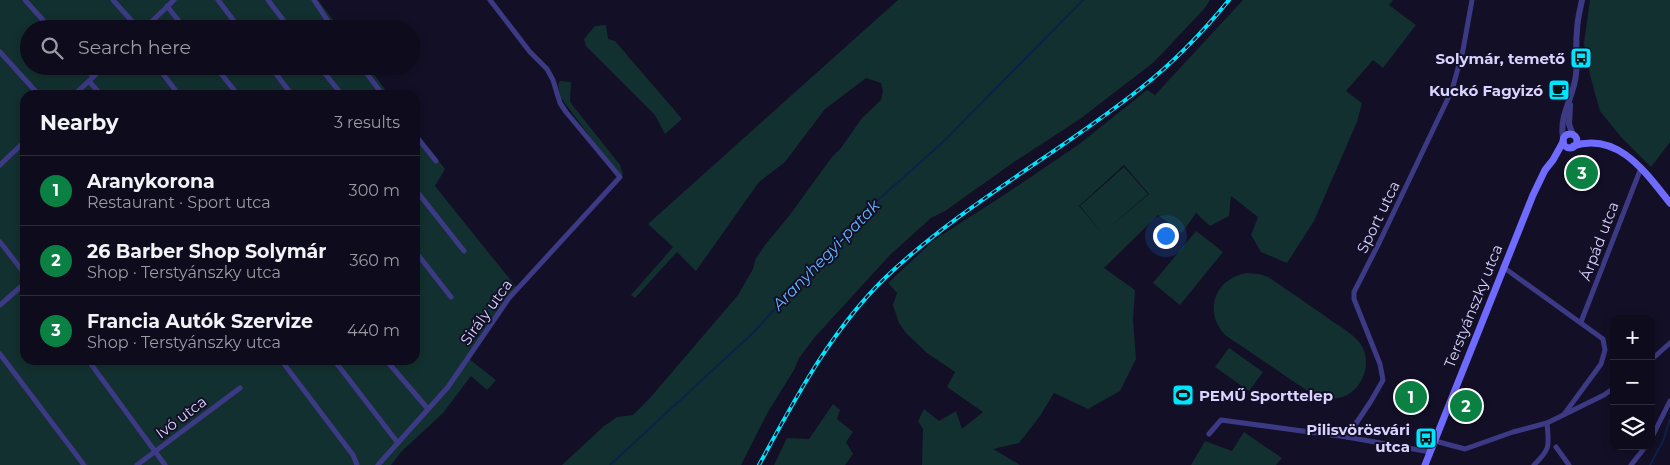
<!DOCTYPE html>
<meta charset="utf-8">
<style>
:root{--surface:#0e0b1c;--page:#171425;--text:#f1f3f6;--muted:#9b9ba3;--line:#2e2b3b;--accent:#0b8043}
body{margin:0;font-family:Montserrat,sans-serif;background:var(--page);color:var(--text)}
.controls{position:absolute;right:15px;bottom:15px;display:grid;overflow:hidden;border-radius:10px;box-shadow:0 2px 8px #0003}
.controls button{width:45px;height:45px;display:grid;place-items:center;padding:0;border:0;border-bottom:1px solid var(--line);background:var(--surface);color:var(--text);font:25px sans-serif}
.you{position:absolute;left:1165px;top:235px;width:18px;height:18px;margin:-12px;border:4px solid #fff;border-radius:50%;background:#1a73e8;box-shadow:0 0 0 8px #1a73e833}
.badge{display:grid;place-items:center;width:32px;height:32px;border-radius:50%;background:var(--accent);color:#fff;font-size:16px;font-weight:700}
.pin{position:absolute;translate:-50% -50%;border:2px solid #fff;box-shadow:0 1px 5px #0006}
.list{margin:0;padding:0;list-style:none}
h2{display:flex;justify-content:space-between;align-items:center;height:65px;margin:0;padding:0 20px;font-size:21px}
h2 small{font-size:16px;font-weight:400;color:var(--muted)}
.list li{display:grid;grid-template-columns:32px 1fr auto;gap:15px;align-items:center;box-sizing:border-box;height:70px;padding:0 20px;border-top:1px solid var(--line)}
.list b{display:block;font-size:19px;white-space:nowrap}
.list p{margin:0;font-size:16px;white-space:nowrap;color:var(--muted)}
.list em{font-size:16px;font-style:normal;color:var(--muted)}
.icon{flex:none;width:28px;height:28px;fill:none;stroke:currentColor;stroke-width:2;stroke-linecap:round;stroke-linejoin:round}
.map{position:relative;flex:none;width:1670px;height:465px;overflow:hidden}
.search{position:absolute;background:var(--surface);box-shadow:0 2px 8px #0003;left:20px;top:20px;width:400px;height:55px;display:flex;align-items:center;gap:12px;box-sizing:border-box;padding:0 18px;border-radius:28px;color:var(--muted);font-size:19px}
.panel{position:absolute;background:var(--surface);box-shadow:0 2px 8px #0003;left:20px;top:90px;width:400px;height:275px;border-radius:15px}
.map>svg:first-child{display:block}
.green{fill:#12302f;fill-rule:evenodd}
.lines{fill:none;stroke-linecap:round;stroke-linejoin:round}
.stream{stroke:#0c2248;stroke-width:2}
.minor{stroke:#3d3a85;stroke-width:5}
.tertiary{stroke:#3d3a85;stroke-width:6}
.secondary{stroke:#6f6bff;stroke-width:7}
.rail-casing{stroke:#00e5ff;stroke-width:4}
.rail{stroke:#130f26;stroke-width:2;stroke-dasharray:5.5;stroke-linecap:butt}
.labels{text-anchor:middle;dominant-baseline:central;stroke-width:4;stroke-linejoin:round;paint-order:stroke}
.poi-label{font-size:15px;font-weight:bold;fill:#d9d4ff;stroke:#130f26;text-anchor:end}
.street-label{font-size:15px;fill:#d9d4ff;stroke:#130f26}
.water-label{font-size:16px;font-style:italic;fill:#62b6ff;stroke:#130f26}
</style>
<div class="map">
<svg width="1670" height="465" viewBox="0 0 1670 465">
<rect width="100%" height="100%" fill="#130f26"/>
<g class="green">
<polygon points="0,0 318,0 340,29 29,29 29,66 368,66 389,95 25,95 25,360 415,360 415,130 445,169 435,186 517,288 468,358 496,380 487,390 471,376 443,413 401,452 391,465 0,465"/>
<polygon points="898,0 1210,0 1205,8 1154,62 1080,119 1014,162 945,211 931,218 890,255 814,338 799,358 794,370 768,412 741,465 562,465 604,426 617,417 633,415 650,398 738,295 753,269 756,258 765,245 789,216 832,157 841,148 862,118 881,100 883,91 881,83 866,78 825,109 785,162 759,182 696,271 677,252 635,298 631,295 673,247 648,224"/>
<path d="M1243 0H1393L1389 5 1416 25 1383 68 1373 60 1346 91 1362 103 1357 122 1314 221 1287 263 1261 252 1251 235 1258 217 1231 196 1229 216 1210 226 1196 213 1182 233 1158 215 1104 268 1135 290 1133 320 1136 359 1120 391 1088 409 1054 393 1040 416 1019 443 993 449 1020 465H922L923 429 918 421 924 409 939 421 956 411 962 429 983 412 947 387 955 372 927 353 906 333 899 323 893 305 897 293 888 283 934 240 1004 195 1078 145 1147 90 1155 95ZM1124 165 1149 194 1105 231 1148 194 1124 167 1080 206 1102 233 1079 206Z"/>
<polygon points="1590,0 1670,0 1670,142 1651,167 1621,137 1600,111 1590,75 1584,43"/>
<polygon points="606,25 608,39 615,41 682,119 665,134 655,115 586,46 584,39 595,26"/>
<polygon points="560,81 571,82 570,102 620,165 623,174 620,177 561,98 558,85"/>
<polygon points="1196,231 1223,252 1180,305 1153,283"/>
<path d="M1247 273 1259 274 1268 277C1289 291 1309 305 1329 319 1339 326 1352 333 1360 343 1370 357 1367 377 1355 389 1344 400 1329 401 1315 396L1225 335C1203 311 1215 278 1247 273Z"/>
<polygon points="1229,348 1263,372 1249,391 1215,367"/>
<polygon points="833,404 840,410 837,419 853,432 846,442 853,454 845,465 774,465 787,438 809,439"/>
<polygon points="1244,432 1282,458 1276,465 1191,465 1205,441 1232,451"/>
</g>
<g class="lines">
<g class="stream">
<polyline points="610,465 755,331 849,226 943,142 1083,0"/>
<polyline points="1650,465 1663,441 1670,419"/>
</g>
<g class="minor">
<polyline points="25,0 51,29"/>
<polyline points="113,0 139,29"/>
<polyline points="218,0 240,29"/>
<polyline points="268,0 290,29"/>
<polyline points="314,0 333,29"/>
<polyline points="167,6 185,29"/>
<polyline points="144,29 174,0"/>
<polyline points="0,52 39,95"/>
<polyline points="84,66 93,77"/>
<polyline points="157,66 179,95"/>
<polyline points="215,66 238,95"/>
<polyline points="270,66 292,95"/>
<polyline points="319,66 342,95"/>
<polyline points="361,66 383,95"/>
<polyline points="89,81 101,95"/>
<polyline points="74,95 105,66"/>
<polyline points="415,135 436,161"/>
<polyline points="0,165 25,141"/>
<polyline points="415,189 464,251"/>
<polyline points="0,242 25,274"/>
<polyline points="415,251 451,297"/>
<polyline points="1503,267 1603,339 1605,350 1601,364 1565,413"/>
<polyline points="0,305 25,283"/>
<polyline points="1581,322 1641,168"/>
<polyline points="0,354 84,465"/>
<polyline points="88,360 165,465"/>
<polyline points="281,360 353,455 357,465"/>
<polyline points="334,360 398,443"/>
<polyline points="386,360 428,409"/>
<polyline points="1651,360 1670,343"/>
<polyline points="1209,434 1221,420 1347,437 1430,452"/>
<polyline points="1347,437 1371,401 1383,380 1380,364 1354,299 1354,292 1379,243 1452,90 1463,50 1472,0"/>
<polyline points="1651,439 1670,401"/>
<polyline points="1435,441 1465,449 1513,432 1547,423 1604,395 1614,388"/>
<polyline points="1556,447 1569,465"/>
<polyline points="137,465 240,388"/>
<polyline points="378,465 448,387 509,298 620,177 566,112 560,103 553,80 547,69 530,52 490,0"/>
<path d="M1534 465C1551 448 1549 446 1547 423"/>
<polyline points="1631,465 1646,446"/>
</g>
<g class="tertiary">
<polyline points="1570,105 1569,124 1573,135"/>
<path d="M1563 138C1559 113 1574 98 1576 74 1578 60 1575 45 1577 31 1577 21 1580 10 1582 0"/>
</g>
<g class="secondary">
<circle cx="1570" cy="141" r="7"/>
<path d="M1573 146C1618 131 1646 173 1670 203"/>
<polyline points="1425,465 1533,195 1545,170 1553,160 1563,142"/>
</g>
<g class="rail-casing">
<path id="rail" d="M759 465C795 399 831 330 886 277 963 204 1058 154 1141 88 1174 62 1203 32 1229 0"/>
</g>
<use href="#rail" class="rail"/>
</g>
<defs>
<g id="bus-square" transform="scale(1.125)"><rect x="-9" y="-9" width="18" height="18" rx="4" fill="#00e5ff" stroke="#130f26"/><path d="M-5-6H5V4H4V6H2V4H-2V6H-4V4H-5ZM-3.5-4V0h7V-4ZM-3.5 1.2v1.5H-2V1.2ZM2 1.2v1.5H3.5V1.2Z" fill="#111"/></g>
<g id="cafe-square" transform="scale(1.125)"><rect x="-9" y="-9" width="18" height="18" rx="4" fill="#00e5ff" stroke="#130f26"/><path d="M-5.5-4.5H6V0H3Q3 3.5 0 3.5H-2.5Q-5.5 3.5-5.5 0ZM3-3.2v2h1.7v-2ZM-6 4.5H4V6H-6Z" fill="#111"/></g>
<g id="stadium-square" transform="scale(1.125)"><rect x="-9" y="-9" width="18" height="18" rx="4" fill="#00e5ff" stroke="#130f26"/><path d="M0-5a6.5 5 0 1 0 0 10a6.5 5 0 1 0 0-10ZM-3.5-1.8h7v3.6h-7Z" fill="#111"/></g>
</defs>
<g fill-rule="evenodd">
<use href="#bus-square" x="1581" y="58"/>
<use href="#cafe-square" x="1559" y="90"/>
<use href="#stadium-square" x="1183" y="395"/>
<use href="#bus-square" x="1426" y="438"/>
</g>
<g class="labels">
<g class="poi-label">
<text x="1565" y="58">Solymár, temető</text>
<text x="1543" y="90">Kuckó Fagyizó</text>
<text x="1199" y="395" text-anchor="start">PEMŰ Sporttelep</text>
<text x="1410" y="429">Pilisvörösvári<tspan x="1410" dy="17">utca</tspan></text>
</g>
<g class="street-label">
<text transform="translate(1378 217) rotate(-64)">Sport utca</text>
<text transform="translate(1599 241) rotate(-69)">Árpád utca</text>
<text transform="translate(1473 306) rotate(-68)">Terstyánszky utca</text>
<text transform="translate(486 312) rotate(-54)">Sirály utca</text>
<text transform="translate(181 417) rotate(-37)">Ivó utca</text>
</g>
<g class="water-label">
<text transform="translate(826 255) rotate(-46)">Aranyhegyi-patak</text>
</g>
</g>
</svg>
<div class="controls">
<button>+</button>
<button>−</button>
<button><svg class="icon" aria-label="layers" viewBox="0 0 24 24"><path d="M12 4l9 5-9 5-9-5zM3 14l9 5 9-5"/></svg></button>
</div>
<div class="you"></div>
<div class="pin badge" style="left:1411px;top:397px">1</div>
<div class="pin badge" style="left:1466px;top:406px">2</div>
<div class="pin badge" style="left:1582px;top:173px">3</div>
<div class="search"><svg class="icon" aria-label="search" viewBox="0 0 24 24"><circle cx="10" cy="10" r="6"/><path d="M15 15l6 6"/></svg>Search here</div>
<section class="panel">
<h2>Nearby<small>3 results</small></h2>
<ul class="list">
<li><span class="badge">1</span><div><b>Aranykorona</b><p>Restaurant · Sport utca</p></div><em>300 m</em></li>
<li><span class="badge">2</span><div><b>26 Barber Shop Solymár</b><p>Shop · Terstyánszky utca</p></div><em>360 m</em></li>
<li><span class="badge">3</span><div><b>Francia Autók Szervize</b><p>Shop · Terstyánszky utca</p></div><em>440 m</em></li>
</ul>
</section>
</div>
